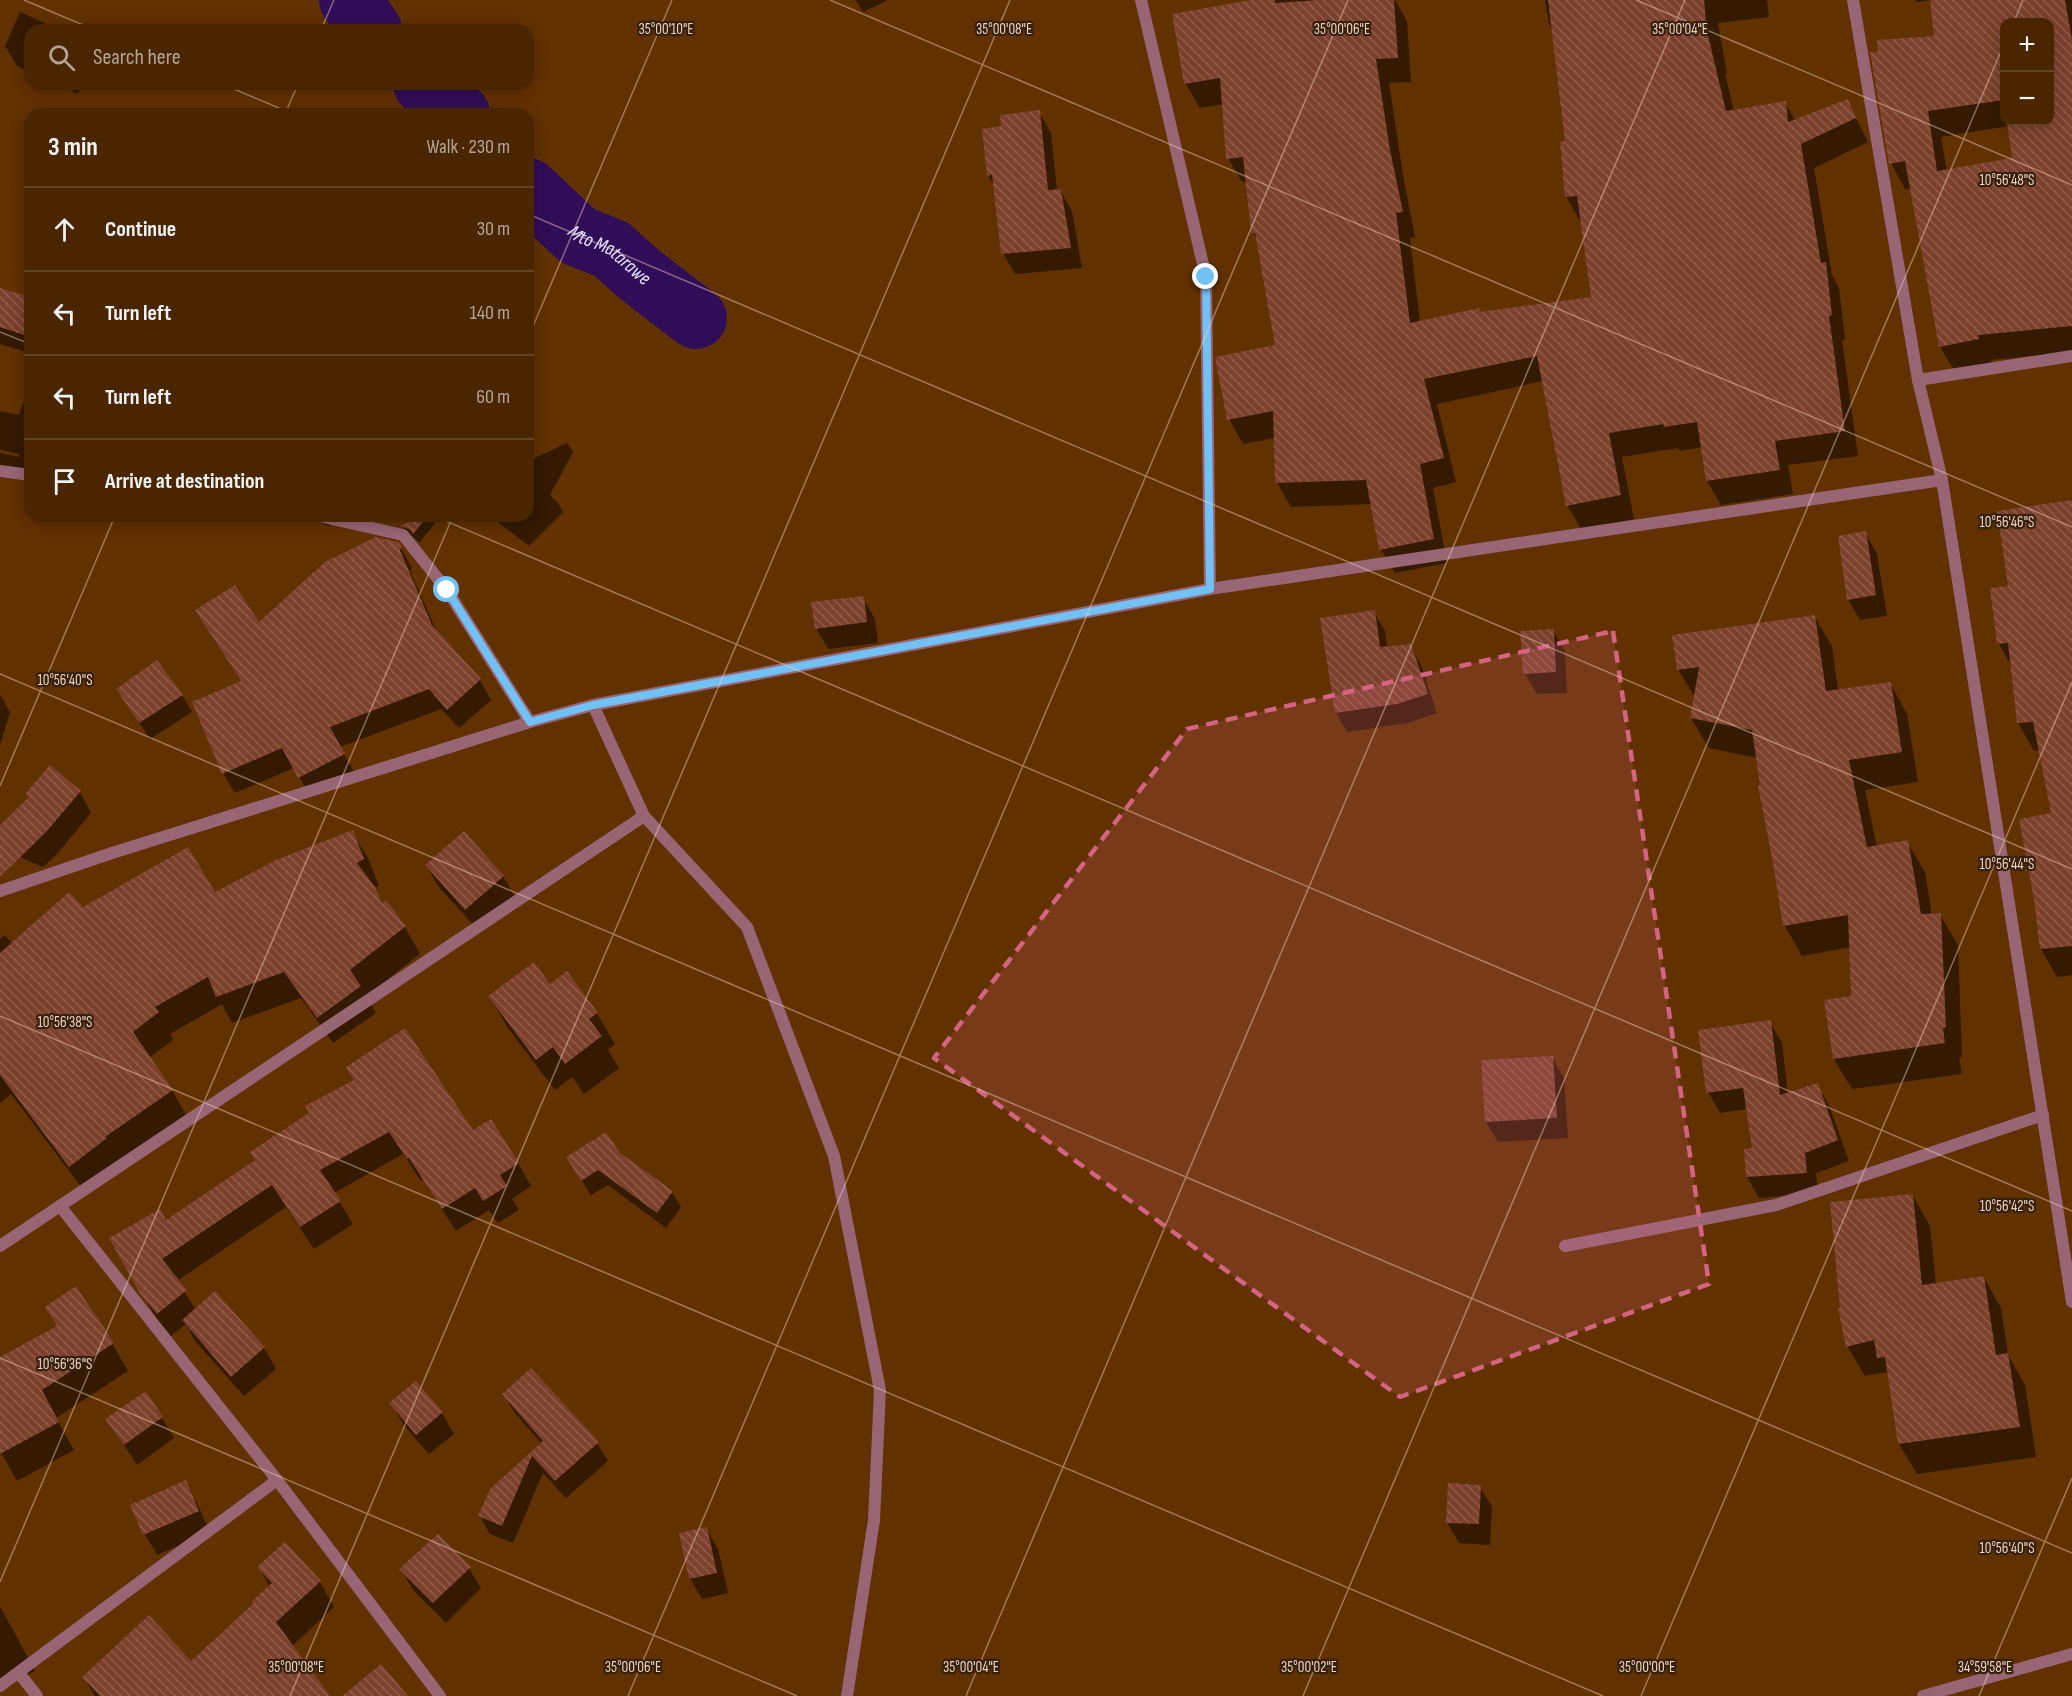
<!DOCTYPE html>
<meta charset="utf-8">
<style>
:root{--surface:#492500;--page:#53310f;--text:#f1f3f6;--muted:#b1a599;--line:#614222}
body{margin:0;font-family:"Sofia Sans Condensed",sans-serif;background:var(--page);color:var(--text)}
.controls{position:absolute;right:18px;top:18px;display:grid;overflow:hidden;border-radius:12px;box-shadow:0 3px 15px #0003}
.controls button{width:54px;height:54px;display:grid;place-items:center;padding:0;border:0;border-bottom:2px solid var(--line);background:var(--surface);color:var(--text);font:30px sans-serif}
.stop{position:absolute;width:18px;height:18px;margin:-14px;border:4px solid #72c1f5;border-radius:50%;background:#fff}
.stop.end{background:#72c1f5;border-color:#fff;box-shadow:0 2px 6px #0008}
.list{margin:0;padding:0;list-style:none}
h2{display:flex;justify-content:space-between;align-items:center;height:78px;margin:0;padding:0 24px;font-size:26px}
h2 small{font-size:20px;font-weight:400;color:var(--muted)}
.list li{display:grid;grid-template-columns:39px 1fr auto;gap:18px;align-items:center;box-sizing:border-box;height:84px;padding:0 24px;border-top:2px solid var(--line)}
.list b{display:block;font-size:22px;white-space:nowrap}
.list em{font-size:20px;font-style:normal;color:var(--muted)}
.icon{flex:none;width:33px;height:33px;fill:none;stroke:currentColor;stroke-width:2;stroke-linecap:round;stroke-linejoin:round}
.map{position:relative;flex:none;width:2072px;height:1696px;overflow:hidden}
.search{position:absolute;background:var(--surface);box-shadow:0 3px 15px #0003;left:24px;top:24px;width:510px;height:66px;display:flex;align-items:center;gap:15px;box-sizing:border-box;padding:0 21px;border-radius:18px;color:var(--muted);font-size:22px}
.panel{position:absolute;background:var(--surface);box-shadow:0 3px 15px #0003;left:24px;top:108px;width:510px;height:414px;border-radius:18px}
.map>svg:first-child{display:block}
.shadow{fill:#0007;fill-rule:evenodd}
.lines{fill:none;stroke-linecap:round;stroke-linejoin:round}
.river{stroke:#300e57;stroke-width:62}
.building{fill:url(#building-back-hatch);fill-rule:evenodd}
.street{stroke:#986575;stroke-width:12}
.route{stroke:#72c1f5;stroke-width:8}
.marked{fill:#d56382;fill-opacity:0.2;stroke:#d56382;stroke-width:4.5;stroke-dasharray:12 8;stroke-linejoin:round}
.ticks{fill:none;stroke:#f1d3bd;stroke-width:1.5;stroke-opacity:0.45}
.labels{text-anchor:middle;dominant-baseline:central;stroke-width:4.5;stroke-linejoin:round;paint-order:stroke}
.water-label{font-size:20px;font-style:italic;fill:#e7e0fa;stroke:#36210f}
.ticks-label{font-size:15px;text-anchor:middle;fill:#f1d3bd;stroke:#36210f;stroke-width:4.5;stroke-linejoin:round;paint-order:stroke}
</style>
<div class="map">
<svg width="2072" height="1696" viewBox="0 0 2072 1696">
<defs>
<pattern id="building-back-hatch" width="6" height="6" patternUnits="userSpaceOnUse" patternTransform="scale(1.5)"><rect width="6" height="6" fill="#7c402c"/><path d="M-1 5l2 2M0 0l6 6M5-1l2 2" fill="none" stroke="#8f5b49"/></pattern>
</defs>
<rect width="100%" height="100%" fill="#613100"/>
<g class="shadow">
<polygon points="856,0 886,0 886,1 863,12"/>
<polygon points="1259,0 1395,0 1407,21 1411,82 1389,83 1403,175 1415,237 1410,238 1420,322 1593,298 1582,221 1580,221 1566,196 1567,143 1553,31 1549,24 1545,0 1767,0 1769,17 1718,23 1727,74 1725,74 1734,111 1785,103 1795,120 1847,100 1868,142 1814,168 1832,275 1839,288 1845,339 1842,340 1858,456 1788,465 1793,494 1721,505 1707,481 1702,447 1680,451 1678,448 1622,457 1634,519 1581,529 1567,505 1543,381 1437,404 1456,482 1433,488 1447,563 1395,573 1381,549 1372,504 1291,507 1277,482 1275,438 1243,444 1229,419 1277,347 1258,241 1253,233 1247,182 1242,182 1228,158 1224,104 1200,108 1186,84"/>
<path d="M1915 0H2072V352L1991 360 1992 365 1955 372 1940 347 1912 188 1905 189 1891 163 1936 37 1931 0 1917 2ZM2004 22H2050V122H2004ZM2009 126 2014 159 1947 171 1941 137Z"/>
<polygon points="20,12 60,30 30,30 30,72 17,66 5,46"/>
<polygon points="56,84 83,84 78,94"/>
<polygon points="1039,112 1051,133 1057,191 1060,190 1072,211 1082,268 1015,274 1003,253 994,186 988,175 1003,128"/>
<polygon points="0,290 30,299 30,353 0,344"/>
<polygon points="30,385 30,469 0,469 0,453 19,457 19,454 0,450 0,411 19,415"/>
<polygon points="567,443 573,452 550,495 557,502 563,512 529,546 490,516 528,516 528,461"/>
<polygon points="2072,502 2072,975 2057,977 2041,949 2036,898 2053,814 2040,750 2034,751 2018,723 2012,667 1999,644 1992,589 2009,587"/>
<polygon points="303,516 333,516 329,526"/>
<polygon points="425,516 433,516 436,522 419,543 416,539 408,536 403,527"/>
<polygon points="1865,533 1877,554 1887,616 1860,620 1848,599"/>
<polygon points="401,548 412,568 410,571 437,632 480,680 491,700 459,728 441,709 340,747 355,774 311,797 294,768 235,793 223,773 242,683 208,630 258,624"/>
<polygon points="863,598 875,619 878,643 828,649 816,628"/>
<polygon points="1374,612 1385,631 1387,648 1410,646 1421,665 1437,713 1408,723 1347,732 1336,713 1321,620"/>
<polygon points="1814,616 1832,646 1838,691 1890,683 1907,714 1918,782 1865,790 1877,847 1907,842 1925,872 1932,915 1940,915 1958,945 1962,1057 1959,1058 1962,1074 1852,1089 1834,1059 1853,998 1851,947 1802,956 1785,926 1757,758 1709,748 1691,718 1695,698 1678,669"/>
<polygon points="1553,630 1565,651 1567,693 1537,694 1525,674"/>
<polygon points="0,694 10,712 0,746"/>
<polygon points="182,695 192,712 150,739 128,706"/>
<polygon points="80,792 91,813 57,854 43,867 8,852 0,839 0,827 30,799 27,794"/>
<polygon points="352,832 368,858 379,886 374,888 383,904 385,902 405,927 420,954 366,996 376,1013 333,1043 301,998 232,1023 222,1004 170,1034 173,1040 149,1058 172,1090 187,1117 85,1192 11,1094 0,1103 0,939 5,935 13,944 83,909 214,894"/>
<polygon points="427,866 503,876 515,897 478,930 438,886"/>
<polygon points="550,986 597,1014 615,1044 608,1050 619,1068 584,1094 572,1077 555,1090 508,1028 490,997"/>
<polygon points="1770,1022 1782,1043 1788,1094 1817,1085 1829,1105 1849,1161 1816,1173 1818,1193 1759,1198 1747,1177 1745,1150 1753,1149 1748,1109 1720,1113 1708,1092"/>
<polygon points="1552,1057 1564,1078 1568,1138 1498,1142 1486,1122"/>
<polygon points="311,1113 472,1133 518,1163 531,1186 512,1199 519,1210 498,1223 489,1210 456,1231 423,1180 421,1181 403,1154 334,1193 353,1224 314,1249 286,1207 177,1281 196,1310 215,1293 264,1348 276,1369 244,1396 195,1341 186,1324 171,1336 156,1318 111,1238 166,1222 256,1160"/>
<polygon points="619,1154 672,1192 681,1207 666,1228 608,1185 591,1195 577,1173"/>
<polygon points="1913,1196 1930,1226 1936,1285 1984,1278 2001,1308 2008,1355 2025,1385 2036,1457 1917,1474 1899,1444 1889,1376 1886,1372 1865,1376 1847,1346"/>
<polygon points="112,1343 128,1371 56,1418 74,1450 17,1481 0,1451 0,1358"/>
<polygon points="416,1383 442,1413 454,1434 429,1454 403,1424 391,1403"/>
<polygon points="504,1394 597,1443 608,1461 566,1498 543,1473 513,1543 490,1534 480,1516 542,1444 514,1412"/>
<polygon points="162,1418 174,1438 137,1465 107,1419"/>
<polygon points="185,1482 197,1503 210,1532 157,1555 145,1534 132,1505"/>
<polygon points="1480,1487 1492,1507 1490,1545 1459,1543 1447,1522"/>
<polygon points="706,1528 718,1549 728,1593 702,1599 690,1578"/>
<polygon points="259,1568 320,1582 334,1607 292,1646 328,1696 95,1696 84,1677 191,1663 256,1604 270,1587"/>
<polygon points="469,1568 481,1588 446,1623 413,1590 401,1569"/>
<polygon points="0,1606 35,1671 0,1689"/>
</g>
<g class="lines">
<g class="river">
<polyline points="350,0 371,30"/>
<polyline points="424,84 459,114"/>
<path id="s1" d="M528 189 578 236 611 249 640 275 696 318"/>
</g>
</g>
<g class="building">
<polygon points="1251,0 1275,0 1275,3 1319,0 1394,0 1398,58 1376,59 1390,150 1403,212 1396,213 1410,323 1479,308 1480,312 1591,297 1577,196 1565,197 1560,142 1565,141 1548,0 1704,0 1707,31 1726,111 1786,101 1788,122 1848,99 1856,118 1801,144 1821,263 1826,262 1832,315 1829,316 1845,431 1775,441 1780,470 1706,481 1697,422 1664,427 1663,424 1609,433 1621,495 1566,506 1537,356 1424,379 1444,458 1420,464 1434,539 1379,550 1366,480 1275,483 1273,411 1227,420 1215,357 1275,345 1255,233 1251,233 1243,157 1226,159 1220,78 1184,84 1172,14"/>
<path d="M1930 0H2065L2072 40V326L1978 335 1979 339 1939 347 1905 161 1889 164 1870 52H1878L1877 40 1934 36ZM2004 22H2049V122H2007L2012 158 1937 171 1928 111 2004 100V105Z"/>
<polygon points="1040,110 1048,190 1061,189 1071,248 1001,254 992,175 987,176 982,129 1001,126 1000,115"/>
<polygon points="0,288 30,297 30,337 0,327"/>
<polygon points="2072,500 2072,946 2040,949 2034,899 2019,819 2051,813 2033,722 2017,723 2008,643 1997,644 1990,588 2008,586 1997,511"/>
<polygon points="422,516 428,516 413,534 409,529 400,526"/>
<polygon points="1866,531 1876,595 1847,600 1838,536"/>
<polygon points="376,537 398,542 402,547 400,550 432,625 481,679 447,710 429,689 330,727 345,754 298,778 282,748 222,774 192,702 241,681 195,610 235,585 259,622 325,562"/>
<polygon points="864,596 867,622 815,629 811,602"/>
<polygon points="1375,610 1380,647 1411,644 1428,694 1397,704 1335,713 1320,618"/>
<polygon points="1815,615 1826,691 1891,682 1902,752 1849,760 1867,847 1908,840 1921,914 1941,913 1946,1027 1943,1028 1945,1043 1833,1059 1824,1000 1851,996 1848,915 1783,926 1773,863 1758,786 1760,785 1752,730 1690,718 1699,667 1677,670 1672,635"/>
<polygon points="1554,629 1556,672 1523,674 1520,631"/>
<polygon points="157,660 183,695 139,723 116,689"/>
<polygon points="50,765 81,791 46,832 0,877 0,825 29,797 25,794"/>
<polygon points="353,830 364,859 357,863 375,887 382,903 386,900 406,926 350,970 361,986 317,1018 284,972 216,997 208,977 155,1007 159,1012 133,1032 173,1090 105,1137 107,1138 69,1167 0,1075 0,953 69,892 83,907 188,847 215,892 276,860"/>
<polygon points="464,831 504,876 465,910 425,865"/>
<polygon points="534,962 550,984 567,971 598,1013 589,1019 602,1036 565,1064 553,1047 536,1060 488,996"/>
<polygon points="1771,1020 1780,1095 1818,1083 1838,1140 1805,1153 1807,1173 1746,1177 1744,1149 1752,1148 1743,1088 1706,1093 1698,1030"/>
<polygon points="405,1028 473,1130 491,1119 519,1163 500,1175 507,1186 483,1201 475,1188 442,1209 409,1158 407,1159 389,1132 320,1170 341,1201 300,1227 272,1185 162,1259 187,1290 157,1314 141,1295 109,1238 160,1209 166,1220 255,1160 250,1152 309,1113 305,1106 354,1080 346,1067"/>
<polygon points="1553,1056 1557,1118 1485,1122 1481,1060"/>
<polygon points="606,1132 620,1153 673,1191 657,1213 598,1170 581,1181 566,1157"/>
<polygon points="1913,1194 1922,1285 1984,1276 1996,1355 2008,1353 2020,1427 1898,1444 1885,1357 1877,1358 1874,1340 1846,1347 1838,1308 1840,1308 1830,1202"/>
<polygon points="76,1286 114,1343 42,1390 59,1422 0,1454 0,1357 57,1326 45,1307"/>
<polygon points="215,1291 265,1347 231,1377 182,1320"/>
<polygon points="531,1368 599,1442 555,1481 532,1456 502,1526 478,1516 490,1489 543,1441 502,1394"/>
<polygon points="416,1381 443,1412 416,1435 389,1403"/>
<polygon points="146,1391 163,1417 124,1445 105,1419"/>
<polygon points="186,1480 199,1511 143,1535 130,1505"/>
<polygon points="1448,1483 1481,1485 1479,1524 1446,1523"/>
<polygon points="707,1527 717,1573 689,1579 679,1533"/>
<polygon points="438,1534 471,1567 433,1603 399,1569"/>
<polygon points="285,1542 321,1581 276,1622 330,1696 100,1696 82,1677 149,1615 191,1661 254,1603 252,1601 272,1583 257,1567"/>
<polygon points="381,1664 408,1696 342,1696"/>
</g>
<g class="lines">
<g class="street">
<polyline points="1141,0 1206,277 1210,589"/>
<polyline points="1853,0 1918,380 1942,480 2072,1302"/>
<polyline points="1918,380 2072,356"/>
<polyline points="0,471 30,475"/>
<polyline points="319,516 403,535 447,590 530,722"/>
<polyline points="593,705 644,816 747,927 834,1156 880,1390 874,1520 847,1696"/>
<polyline points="0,891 112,853 530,722 593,705 1210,589 1942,480"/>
<polyline points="60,1206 277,1480 440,1696"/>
<polyline points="0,1246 644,816"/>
<polyline points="1565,1246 1776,1205 2043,1115"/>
<polyline points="19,1673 37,1696"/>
<polyline points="0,1686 277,1480"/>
<polyline points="1923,1696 2072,1654"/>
</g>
</g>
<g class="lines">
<polyline class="route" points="447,590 530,722 593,705 1210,589 1206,277"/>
</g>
<path class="marked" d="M1613 631 1709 1284 1400 1397 934 1058 1187 729Z"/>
<path class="ticks" d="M24 0 95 30M830 0 2072 527M1636 0 2072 185M2014 22 2023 0M321 30 334 0M222 84 293 114M285 114 298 84M528 214 2072 869M0 332 30 344M528 338 672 0M434 516 2072 1211M0 674 2072 1553M0 786 115 516M0 1016 1603 1696M0 1358 797 1696M0 1582 453 516M290 1696 1010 0M628 1696 1348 0M966 1696 1685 0M1303 1696 2004 44M1641 1696 2072 682M1979 1696 2072 1478"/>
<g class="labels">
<g class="water-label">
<text stroke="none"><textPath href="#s1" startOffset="106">Mto Matarawe</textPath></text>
</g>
</g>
<g class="ticks-label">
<text x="666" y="34">35°00'10"E</text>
<text x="1004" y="34">35°00'08"E</text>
<text x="1342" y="34">35°00'06"E</text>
<text x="1680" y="34">35°00'04"E</text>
<text x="2007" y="185">10°56'48"S</text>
<text x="2007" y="527">10°56'46"S</text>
<text x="65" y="685">10°56'40"S</text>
<text x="2007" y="869">10°56'44"S</text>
<text x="65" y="1027">10°56'38"S</text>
<text x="2007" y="1211">10°56'42"S</text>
<text x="65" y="1369">10°56'36"S</text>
<text x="2007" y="1553">10°56'40"S</text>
<text x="296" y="1672">35°00'08"E</text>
<text x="633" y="1672">35°00'06"E</text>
<text x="971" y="1672">35°00'04"E</text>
<text x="1309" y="1672">35°00'02"E</text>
<text x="1647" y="1672">35°00'00"E</text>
<text x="1985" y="1672">34°59'58"E</text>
</g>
</svg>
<div class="controls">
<button>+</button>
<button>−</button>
</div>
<div class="stop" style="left:447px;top:590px"></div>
<div class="stop end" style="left:1206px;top:277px"></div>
<div class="search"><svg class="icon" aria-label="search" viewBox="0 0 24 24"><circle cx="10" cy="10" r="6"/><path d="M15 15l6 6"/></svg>Search here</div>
<section class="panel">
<h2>3 min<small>Walk · 230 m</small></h2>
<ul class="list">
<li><svg class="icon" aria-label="ahead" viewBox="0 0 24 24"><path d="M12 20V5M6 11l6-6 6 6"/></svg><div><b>Continue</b></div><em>30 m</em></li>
<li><svg class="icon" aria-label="left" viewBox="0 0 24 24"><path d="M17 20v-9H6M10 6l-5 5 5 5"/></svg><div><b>Turn left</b></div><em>140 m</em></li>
<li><svg class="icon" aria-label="left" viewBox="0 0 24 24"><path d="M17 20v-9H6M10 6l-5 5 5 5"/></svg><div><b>Turn left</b></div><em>60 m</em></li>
<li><svg class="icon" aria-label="arrive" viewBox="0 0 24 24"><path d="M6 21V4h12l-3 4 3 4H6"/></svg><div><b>Arrive at destination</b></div></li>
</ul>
</section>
</div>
